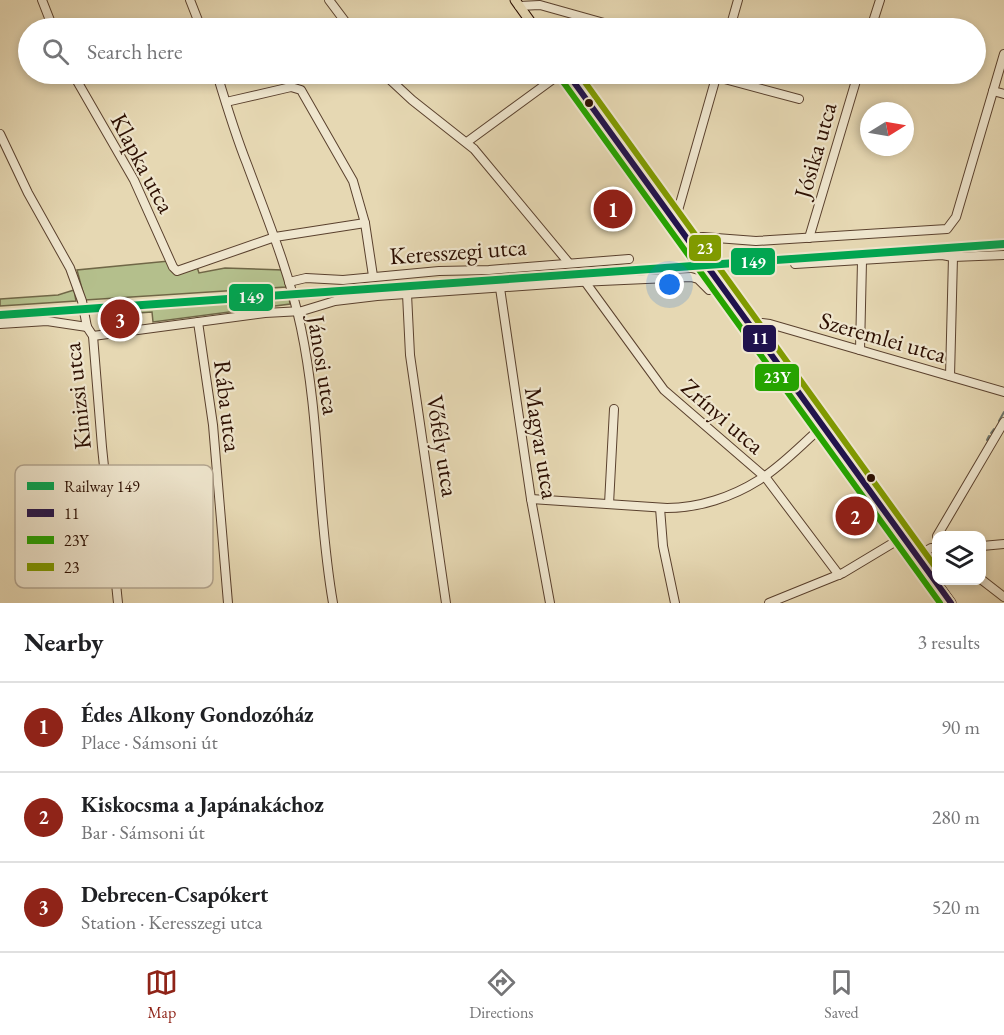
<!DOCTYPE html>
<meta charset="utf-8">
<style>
:root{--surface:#fff;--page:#f6f6f6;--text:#202124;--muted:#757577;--line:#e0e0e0;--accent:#8f2418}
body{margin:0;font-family:"EB Garamond",serif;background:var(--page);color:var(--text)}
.controls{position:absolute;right:18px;bottom:18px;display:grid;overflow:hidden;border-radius:12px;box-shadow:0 3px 9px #0003}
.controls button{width:54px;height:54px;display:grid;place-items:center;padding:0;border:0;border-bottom:2px solid var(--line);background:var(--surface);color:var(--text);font:30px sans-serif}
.compass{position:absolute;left:860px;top:102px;width:54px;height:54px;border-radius:50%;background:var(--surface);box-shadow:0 3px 9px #0003;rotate:79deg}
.you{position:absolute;left:670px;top:285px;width:21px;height:21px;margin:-15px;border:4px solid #fff;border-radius:50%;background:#1a73e8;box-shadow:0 0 0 9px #1a73e833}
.badge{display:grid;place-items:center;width:39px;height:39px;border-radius:50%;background:var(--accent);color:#fff;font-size:20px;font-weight:700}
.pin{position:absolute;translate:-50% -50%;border:3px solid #fff;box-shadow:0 2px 6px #0006}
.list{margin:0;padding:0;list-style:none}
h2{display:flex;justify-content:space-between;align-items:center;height:78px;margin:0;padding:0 24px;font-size:26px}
h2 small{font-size:20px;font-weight:400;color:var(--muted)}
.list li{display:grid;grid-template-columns:39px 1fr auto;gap:18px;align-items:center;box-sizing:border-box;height:90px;padding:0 24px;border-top:2px solid var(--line)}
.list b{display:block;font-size:22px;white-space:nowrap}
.list p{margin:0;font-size:20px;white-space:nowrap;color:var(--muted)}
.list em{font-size:20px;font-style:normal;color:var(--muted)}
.icon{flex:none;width:33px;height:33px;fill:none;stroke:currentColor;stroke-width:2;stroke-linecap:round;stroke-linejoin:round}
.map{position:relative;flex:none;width:1004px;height:603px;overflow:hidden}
.search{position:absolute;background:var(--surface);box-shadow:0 3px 9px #0003;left:18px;right:18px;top:18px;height:66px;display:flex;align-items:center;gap:15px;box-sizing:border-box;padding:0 21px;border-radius:33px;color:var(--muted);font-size:22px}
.sheet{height:348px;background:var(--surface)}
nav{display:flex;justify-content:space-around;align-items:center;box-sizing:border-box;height:84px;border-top:2px solid var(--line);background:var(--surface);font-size:16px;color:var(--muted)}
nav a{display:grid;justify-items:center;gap:3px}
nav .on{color:var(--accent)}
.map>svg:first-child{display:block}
.green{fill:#b4bf8c;stroke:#706747;stroke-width:1.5}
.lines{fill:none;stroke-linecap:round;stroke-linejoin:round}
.stream{stroke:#6c756c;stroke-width:2}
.minor-casing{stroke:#5a412e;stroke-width:10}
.major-casing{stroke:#2c0f02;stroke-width:11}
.minor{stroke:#efe6ce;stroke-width:8}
.major{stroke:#e6d8b3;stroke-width:9}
.bus-1-casing{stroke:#efe6ce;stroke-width:10}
.bus-2-casing{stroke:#efe6ce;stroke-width:10}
.bus-3-casing{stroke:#efe6ce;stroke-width:10}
.bus-1{stroke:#20124d;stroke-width:6}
.bus-2{stroke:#25a400;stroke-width:6}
.bus-3{stroke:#809a00;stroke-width:6}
.rail-1-casing{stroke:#efe6ce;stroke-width:12}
.rail-1{stroke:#00a651;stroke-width:8}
.bus-dot{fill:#2c0f02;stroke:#efe6ce;stroke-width:2}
.labels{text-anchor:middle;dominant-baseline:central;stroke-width:4.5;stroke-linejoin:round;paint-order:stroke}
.street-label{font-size:24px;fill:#2c0f02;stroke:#efe6ce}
.key{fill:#efe6ce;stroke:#b4a691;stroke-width:1.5}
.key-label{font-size:16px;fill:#2c0f02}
.line-badge{stroke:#efe6ce;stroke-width:2}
.badge-label{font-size:16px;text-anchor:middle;font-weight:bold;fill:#fff}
</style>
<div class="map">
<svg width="1004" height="603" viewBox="0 0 1004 603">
<rect width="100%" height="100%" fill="#e6d8b3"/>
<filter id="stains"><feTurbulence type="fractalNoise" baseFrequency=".00333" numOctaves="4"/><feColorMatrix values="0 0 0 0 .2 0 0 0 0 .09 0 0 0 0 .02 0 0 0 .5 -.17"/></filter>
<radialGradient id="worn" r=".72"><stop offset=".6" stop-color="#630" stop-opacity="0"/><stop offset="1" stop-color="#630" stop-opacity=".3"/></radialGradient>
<g class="green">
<polygon points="169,261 174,272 197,267 199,273 225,268 283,270 286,287 85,300 77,270"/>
<polygon points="74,290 76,301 0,306 0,299 58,295"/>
<polygon points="289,298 290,304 153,322 152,312 139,313 138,309"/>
</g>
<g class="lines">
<g class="stream">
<polyline points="999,421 1004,412"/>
<polyline points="991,433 994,429"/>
<polyline points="987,440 989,436"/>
</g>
<g class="minor-casing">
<g id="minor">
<polyline points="42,0 53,28"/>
<polyline points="190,0 201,28"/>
<polyline points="329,0 350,28"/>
<polyline points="519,6 540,5 622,28"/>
<polyline points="730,28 738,0"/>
<polyline points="871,28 880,0"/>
<polyline points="73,74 134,180 173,267 177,271 275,237 365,223"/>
<path d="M217 74C226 104 235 134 247 164 267 218 289 271 301 328 320 418 317 512 333 603"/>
<polyline points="384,74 412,100 474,149 568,262"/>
<polyline points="717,77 799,99"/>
<polyline points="993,91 1004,94"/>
<polyline points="226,102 291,87 301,90 353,181 365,223 373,276"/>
<polyline points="0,134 28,193 70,268 82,301 87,327 93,336 102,447 118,603"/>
<polyline points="467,142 560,74"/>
<polyline points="675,221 717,74"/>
<polyline points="687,238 703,237 756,241 947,229 956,217 1004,54"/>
<polyline points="809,238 858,74"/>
<polyline points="795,264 942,255 953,257 1004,255"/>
<polyline points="289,282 306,278 343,280 439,271 489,270 629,259"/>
<polyline points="586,283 664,390 766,478 839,575"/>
<polyline points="500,288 531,499 550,603"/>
<polyline points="407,294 410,355 446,603"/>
<polyline points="198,322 213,425 228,603"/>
<polyline points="0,324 47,321 87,327"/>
<polyline points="753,328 762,323 770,324 1004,392"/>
<polyline points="93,336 265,313 302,311 335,301 377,296 579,282 691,277 698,279 709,290 722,286"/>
<polyline points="860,350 862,261"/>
<polyline points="950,376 953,257"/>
<path d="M531 499 667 508C699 508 732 497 759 480 782 466 803 443 823 426"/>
<polyline points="609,504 614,409"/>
<polyline points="660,508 663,546 675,603"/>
<polyline points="937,536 1004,422"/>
<polyline points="982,546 1004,544"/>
<polyline points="917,556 931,548 936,548"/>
<polyline points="982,580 1004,597"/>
<polyline points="769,603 843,573 903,537"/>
</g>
</g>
<g class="major-casing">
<g id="major">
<polyline points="515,0 535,28"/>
<polyline points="568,74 951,603"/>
</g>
</g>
<use href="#minor" class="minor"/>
<use href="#major" class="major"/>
<g class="bus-1-casing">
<polyline id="bus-1" points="568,74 951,603"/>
</g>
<g class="bus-2-casing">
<polyline id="bus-2" points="561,79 940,603"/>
</g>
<g class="bus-3-casing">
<polyline id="bus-3" points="579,74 936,568"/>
</g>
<use href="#bus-1" class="bus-1"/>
<use href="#bus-2" class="bus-2"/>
<use href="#bus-3" class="bus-3"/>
<g class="rail-1-casing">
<polyline id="rail-1" points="0,315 1004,244"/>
</g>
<use href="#rail-1" class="rail-1"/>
</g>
<g class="bus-dot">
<circle cx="589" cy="103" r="5"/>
<circle cx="871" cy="478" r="5"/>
</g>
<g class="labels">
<g class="street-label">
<text transform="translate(815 150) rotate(-74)">Jósika utca</text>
<text transform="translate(143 163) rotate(62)">Klapka utca</text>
<text transform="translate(458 251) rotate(-4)">Keresszegi utca</text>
<text transform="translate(883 337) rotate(16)">Szeremlei utca</text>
<text transform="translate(324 365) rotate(81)">Jánosi utca</text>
<text transform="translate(77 396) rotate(-96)">Kinizsi utca</text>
<text transform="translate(228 406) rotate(83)">Rába utca</text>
<text transform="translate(723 416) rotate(41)">Zrínyi utca</text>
<text transform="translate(542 443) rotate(81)">Magyar utca</text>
<text transform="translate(443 446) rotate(81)">Vőfély utca</text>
</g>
</g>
<rect x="15" y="465" width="198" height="123" rx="9" class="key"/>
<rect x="27" y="482" width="27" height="8" fill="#00a651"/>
<rect x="27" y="509" width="27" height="8" fill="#20124d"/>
<rect x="27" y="536" width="27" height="8" fill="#25a400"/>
<rect x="27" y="563" width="27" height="8" fill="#809a00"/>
<g class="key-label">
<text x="64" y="492">Railway 149</text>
<text x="64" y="519">11</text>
<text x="64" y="546">23Y</text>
<text x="64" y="573">23</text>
</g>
<g class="line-badge">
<rect x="688" y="234" width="34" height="28" rx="6" fill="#809a00"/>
<rect x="730" y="247" width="46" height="29" rx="6" fill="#00a651"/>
<rect x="228" y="283" width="46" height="29" rx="6" fill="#00a651"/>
<rect x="742" y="324" width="35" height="29" rx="6" fill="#20124d"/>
<rect x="754" y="363" width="46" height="29" rx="6" fill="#25a400"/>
</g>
<g class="badge-label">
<text x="705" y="254">23</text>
<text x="753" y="268">149</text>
<text x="251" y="303">149</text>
<text x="760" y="344">11</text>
<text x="777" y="383">23Y</text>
</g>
<rect width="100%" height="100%" filter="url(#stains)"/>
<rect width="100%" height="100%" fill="url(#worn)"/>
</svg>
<div class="controls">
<button><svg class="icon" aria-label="layers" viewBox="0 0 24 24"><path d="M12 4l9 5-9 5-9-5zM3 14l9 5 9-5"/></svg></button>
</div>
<svg class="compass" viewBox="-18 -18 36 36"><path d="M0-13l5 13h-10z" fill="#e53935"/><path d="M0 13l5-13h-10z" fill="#757577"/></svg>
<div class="you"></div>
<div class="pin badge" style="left:613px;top:209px">1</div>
<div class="pin badge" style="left:855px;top:516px">2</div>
<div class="pin badge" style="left:120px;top:319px">3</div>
<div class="search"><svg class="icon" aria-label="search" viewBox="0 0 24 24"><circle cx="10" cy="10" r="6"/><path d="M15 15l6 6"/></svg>Search here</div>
</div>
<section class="sheet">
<h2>Nearby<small>3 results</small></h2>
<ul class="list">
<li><span class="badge">1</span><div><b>Édes Alkony Gondozóház</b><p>Place · Sámsoni út</p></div><em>90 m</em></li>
<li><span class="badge">2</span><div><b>Kiskocsma a Japánakáchoz</b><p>Bar · Sámsoni út</p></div><em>280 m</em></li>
<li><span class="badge">3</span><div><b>Debrecen-Csapókert</b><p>Station · Keresszegi utca</p></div><em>520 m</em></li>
</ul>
</section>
<nav>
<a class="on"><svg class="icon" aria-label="map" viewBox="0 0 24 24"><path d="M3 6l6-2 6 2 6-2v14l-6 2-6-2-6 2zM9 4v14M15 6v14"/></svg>Map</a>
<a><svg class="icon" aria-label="directions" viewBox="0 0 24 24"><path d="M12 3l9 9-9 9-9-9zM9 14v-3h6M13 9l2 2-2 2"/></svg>Directions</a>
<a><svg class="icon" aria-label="saved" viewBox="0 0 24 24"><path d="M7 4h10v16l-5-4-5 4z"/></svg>Saved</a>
</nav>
